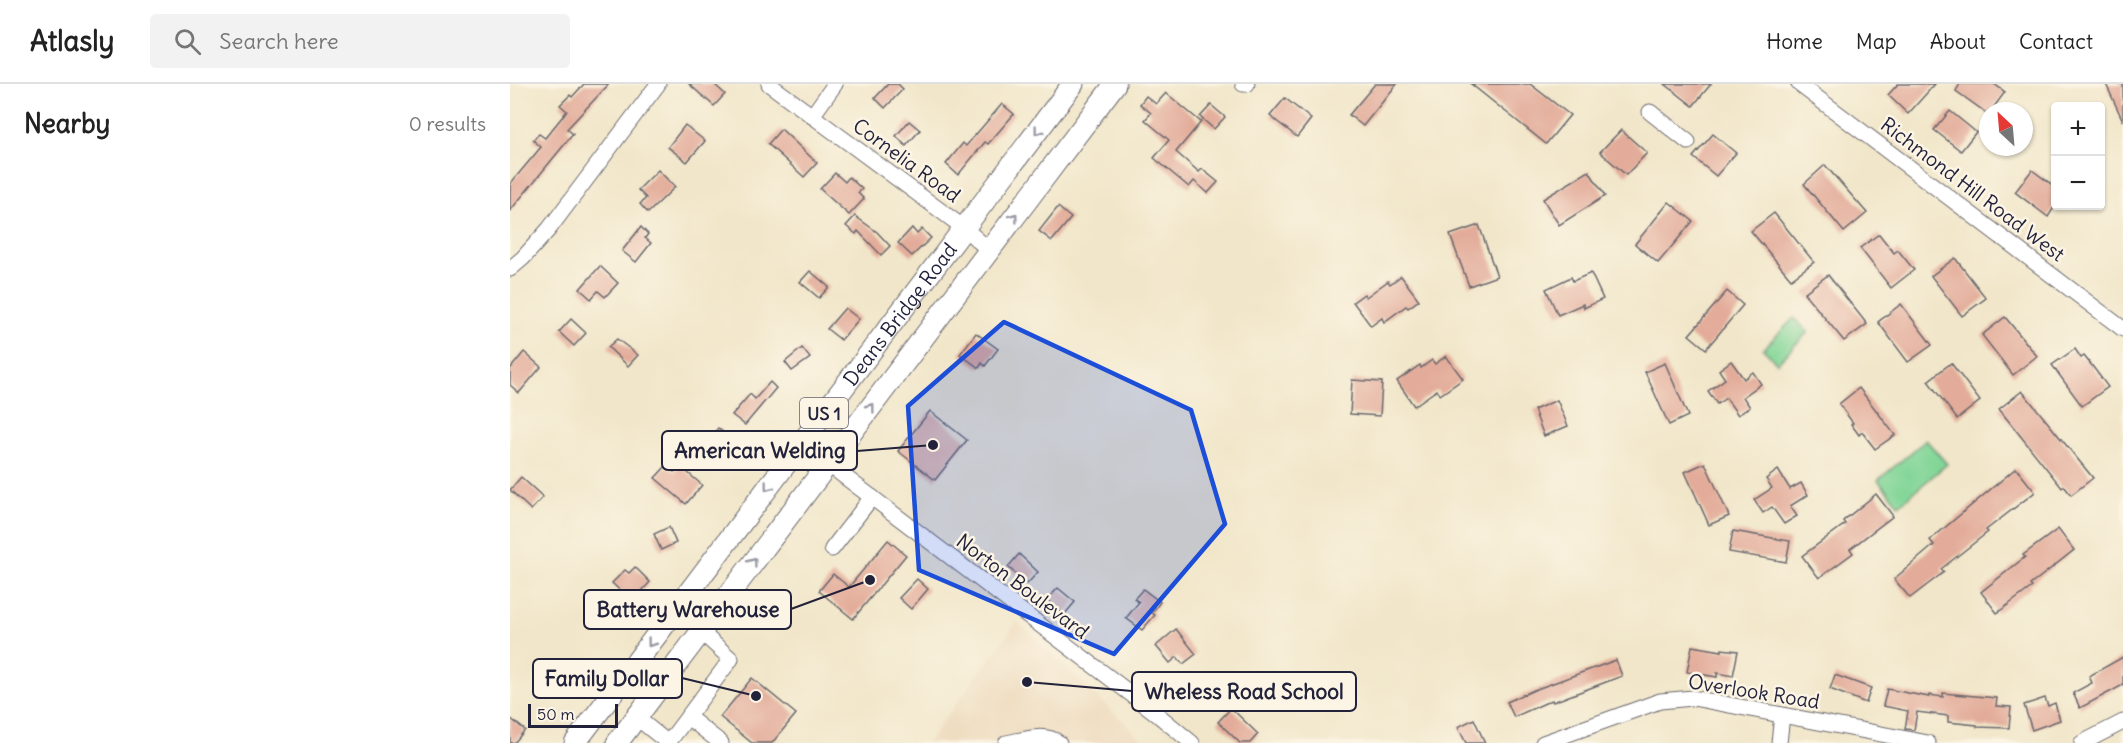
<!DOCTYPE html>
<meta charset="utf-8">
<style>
:root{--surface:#fff;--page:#f2f2f2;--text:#222;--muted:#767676;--line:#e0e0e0}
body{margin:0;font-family:Delius,sans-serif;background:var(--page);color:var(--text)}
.controls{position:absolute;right:18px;top:18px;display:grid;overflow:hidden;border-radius:6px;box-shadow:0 2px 4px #0004}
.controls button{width:54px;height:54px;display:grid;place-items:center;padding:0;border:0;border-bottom:2px solid var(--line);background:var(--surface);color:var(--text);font:30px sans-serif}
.compass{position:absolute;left:1469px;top:18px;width:54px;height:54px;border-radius:50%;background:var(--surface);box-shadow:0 2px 4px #0004;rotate:334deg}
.scale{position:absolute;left:18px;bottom:15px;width:90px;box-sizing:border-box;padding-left:6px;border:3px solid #22223b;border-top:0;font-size:16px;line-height:21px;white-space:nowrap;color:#22223b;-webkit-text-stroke:4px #fcf5e5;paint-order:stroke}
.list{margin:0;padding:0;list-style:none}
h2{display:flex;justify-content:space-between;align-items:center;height:78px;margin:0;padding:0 24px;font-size:26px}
h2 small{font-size:20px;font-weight:400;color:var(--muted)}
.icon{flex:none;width:33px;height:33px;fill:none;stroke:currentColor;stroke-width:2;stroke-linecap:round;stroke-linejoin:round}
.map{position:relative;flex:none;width:1613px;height:659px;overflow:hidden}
header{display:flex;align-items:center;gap:36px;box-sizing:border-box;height:84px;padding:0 30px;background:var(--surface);border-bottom:2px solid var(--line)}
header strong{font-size:28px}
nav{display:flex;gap:33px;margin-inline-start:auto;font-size:21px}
.search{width:420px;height:54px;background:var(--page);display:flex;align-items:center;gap:15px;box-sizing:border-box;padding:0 21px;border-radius:6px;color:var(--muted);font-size:22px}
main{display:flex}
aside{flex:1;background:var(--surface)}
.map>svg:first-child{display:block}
.built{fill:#ecd8ba}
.green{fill:#82d597;stroke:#527c69;stroke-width:1.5}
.building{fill:#e3ac9a}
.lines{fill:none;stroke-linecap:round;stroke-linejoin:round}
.minor-casing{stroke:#6a676d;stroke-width:17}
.highway-casing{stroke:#6a676d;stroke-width:23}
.minor{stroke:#fff;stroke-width:15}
.highway{stroke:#fff;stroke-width:21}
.oneway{stroke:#9c9ca7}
.marked{fill:#1d4ed8;fill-opacity:0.2;stroke:#1d4ed8;stroke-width:4.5;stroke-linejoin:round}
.labels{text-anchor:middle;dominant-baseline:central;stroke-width:5;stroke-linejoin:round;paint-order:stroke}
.shield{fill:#fcf5e5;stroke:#63616e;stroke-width:1.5}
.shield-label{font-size:18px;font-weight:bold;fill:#22223b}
.street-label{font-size:20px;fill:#22223b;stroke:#fcf5e5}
.leader{fill:none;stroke:#22223b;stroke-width:2}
.callout-dot{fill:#22223b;stroke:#fcf5e5;stroke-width:2}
.callout{fill:#fcf5e5;stroke:#22223b;stroke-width:2}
.callout-label{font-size:21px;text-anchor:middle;font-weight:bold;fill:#22223b}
</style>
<header>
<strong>Atlasly</strong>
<div class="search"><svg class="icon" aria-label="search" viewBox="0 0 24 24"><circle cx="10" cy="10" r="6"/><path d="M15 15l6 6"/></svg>Search here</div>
<nav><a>Home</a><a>Map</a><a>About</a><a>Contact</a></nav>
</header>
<main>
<aside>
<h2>Nearby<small>0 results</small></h2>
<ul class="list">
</ul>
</aside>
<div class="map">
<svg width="1613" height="659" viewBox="0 0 1613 659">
<rect width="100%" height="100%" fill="#fcf5e5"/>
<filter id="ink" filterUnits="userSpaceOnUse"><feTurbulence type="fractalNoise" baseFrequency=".0167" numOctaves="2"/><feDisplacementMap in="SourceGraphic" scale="12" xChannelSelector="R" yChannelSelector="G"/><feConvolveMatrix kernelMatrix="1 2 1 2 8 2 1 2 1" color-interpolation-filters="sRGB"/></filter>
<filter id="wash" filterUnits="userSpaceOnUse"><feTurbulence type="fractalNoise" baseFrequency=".008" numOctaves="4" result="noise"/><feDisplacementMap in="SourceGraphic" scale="24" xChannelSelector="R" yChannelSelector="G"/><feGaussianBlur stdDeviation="1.35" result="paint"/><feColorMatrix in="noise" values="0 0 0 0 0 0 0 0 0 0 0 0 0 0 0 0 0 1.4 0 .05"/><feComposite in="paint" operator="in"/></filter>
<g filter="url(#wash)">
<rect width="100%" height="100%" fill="#f1e6c9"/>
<polygon class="built" points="507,538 636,659 417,659"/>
<g class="green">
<polygon points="1284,234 1298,248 1267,279 1253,265"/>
<polygon points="1416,356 1437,380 1389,421 1368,396"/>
</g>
<g id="blocks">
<g class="building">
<polygon points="74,0 99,0 57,45 63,50 0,127 0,100 31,63 23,56 29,50 35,54 57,27 50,21 60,11 62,13"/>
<polygon points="179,0 204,0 215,10 204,22"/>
<polygon points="378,0 388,0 393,5 375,24 365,14"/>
<polygon points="865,0 887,0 853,42 839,31"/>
<polygon points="961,0 1020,0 1060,31 1036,60"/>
<polygon points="1155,0 1201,0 1183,22"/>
<polygon points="1388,0 1425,0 1398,30 1378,11"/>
<polygon points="1450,0 1484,0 1495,8 1481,27 1478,27 1478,30 1446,7"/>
<polygon points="1596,0 1613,0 1613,37"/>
<polygon points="656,9 691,38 666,68 689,88 692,85 708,98 698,109 684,97 679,103 644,74 659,56 635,36 641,29 630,20 636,12 646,20"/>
<polygon points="775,14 801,35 787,53 760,32"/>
<polygon points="492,20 504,30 478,60 475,58 448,91 436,80 453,59 456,62"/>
<polygon points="701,21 715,33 704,45 690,33"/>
<polygon points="1440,27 1466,48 1451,67 1424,46"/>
<polygon points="399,37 410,46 396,62 386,52"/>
<polygon points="175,41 195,57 177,78 158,63"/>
<polygon points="271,45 307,79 294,93 258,60"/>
<polygon points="1111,46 1137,69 1116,91 1090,68"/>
<polygon points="1203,50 1226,69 1206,92 1183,73"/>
<polygon points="1315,81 1357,129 1334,148 1294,100"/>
<polygon points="148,86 165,103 138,129 130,120 136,114 128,106"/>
<polygon points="1522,86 1545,103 1545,122 1538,133 1505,108"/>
<polygon points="1079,87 1095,112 1049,141 1033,115"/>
<polygon points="325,89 335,98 339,93 352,105 348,109 354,115 339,131 310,105"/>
<polygon points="1159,118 1183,137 1148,179 1125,160"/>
<polygon points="548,123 561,134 542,157 529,147"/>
<polygon points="1264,129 1304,178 1281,195 1241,147"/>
<polygon points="345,132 367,148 380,162 371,171 348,147 346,150 336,142"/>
<polygon points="969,141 987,192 959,202 940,151"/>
<polygon points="131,143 138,150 135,154 141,159 126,178 112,167"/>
<polygon points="402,144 407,150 412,145 421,154 402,172 388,159"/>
<polygon points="1369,150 1384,169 1388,166 1404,186 1381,204 1350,164"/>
<polygon points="1445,174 1476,214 1452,232 1421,192"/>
<polygon points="90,182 108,199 95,213 88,207 81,215 70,205"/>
<polygon points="300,187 319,203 309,214 290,198"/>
<polygon points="1081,189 1093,215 1074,224 1073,220 1048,231 1036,205 1061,193 1063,197"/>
<polygon points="1318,191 1357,240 1334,257 1294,209"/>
<polygon points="891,192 909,216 898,224 896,222 874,238 872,234 861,242 843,218 854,210 856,213 878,197 880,200"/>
<polygon points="1217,207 1233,221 1196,265 1179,251"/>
<polygon points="1391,220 1422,261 1398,278 1368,238"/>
<polygon points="335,224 349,235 331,256 317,245"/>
<polygon points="1495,233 1527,272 1503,291 1472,251"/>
<polygon points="61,235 76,249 64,262 49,248"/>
<polygon points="466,249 488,265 475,282 472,279 469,284 450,270"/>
<polygon points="107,255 128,271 118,282 98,263"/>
<polygon points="292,264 300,274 282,287 275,278"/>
<polygon points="1565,265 1571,274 1574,272 1583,283 1598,303 1572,322 1542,281"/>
<polygon points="14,268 31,283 9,309 0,301 0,285"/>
<polygon points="936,272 953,295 930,311 927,306 904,322 887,297 910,281 911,284 922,276 925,280"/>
<polygon points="1221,277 1234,295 1243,288 1251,300 1233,313 1240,323 1228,331 1216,314 1207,320 1198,307 1215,295 1209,286"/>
<polygon points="1155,279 1178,332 1159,341 1135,288"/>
<polygon points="1441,279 1470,317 1447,335 1418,297"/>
<polygon points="842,296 872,298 870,332 840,330"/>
<polygon points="260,298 266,304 235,341 222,331 240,310 245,315"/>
<polygon points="1349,304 1385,351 1365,365 1352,348 1349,351 1341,340 1343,339 1329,320"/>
<polygon points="1512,307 1583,394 1561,411 1554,402 1552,404 1489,325"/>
<polygon points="1047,316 1058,342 1034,352 1024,326"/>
<polygon points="420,327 457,356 425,396 388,367"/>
<polygon points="208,344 224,357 210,374 194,361"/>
<polygon points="1195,379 1219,432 1199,441 1175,388"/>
<polygon points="156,382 164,388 170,382 192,401 176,420 145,394"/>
<polygon points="1506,384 1525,408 1476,446 1478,448 1431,485 1434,488 1400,514 1384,495 1424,461 1420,456"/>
<polygon points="1268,386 1280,405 1291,399 1298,411 1280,422 1287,432 1274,440 1262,423 1253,429 1244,416 1262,404 1256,395"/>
<polygon points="11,393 33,413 21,426 0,406"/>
<polygon points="1366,410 1383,432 1340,465 1343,469 1309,494 1292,472 1335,440 1333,437"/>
<polygon points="159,443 166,459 151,466 144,450"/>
<polygon points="1548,445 1564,466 1520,501 1522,503 1487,529 1471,508 1515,473 1513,471"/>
<polygon points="1223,447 1280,457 1276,478 1219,468"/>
<polygon points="378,456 396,471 343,535 309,507 323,490 339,503"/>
<polygon points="509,470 528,488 517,500 498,483"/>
<polygon points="125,483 140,498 122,518 102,499 115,486 119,489"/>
<polygon points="407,495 418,505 401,525 389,514"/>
<polygon points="548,504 565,518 554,531 537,516"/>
<polygon points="633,505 650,518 642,529 645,531 632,546 616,534 629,518 624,515"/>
<polygon points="666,545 686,570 673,580 667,573 660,579 646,562"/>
<polygon points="1182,562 1212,567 1212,565 1228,567 1223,592 1207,589 1207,593 1177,588"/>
<polygon points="1613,573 1613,601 1570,624 1563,609 1582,599 1579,592"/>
<polygon points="1106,576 1112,592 1043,618 1042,616 1004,633 997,618 1024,606"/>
<polygon points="1325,591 1361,604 1356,619 1320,605"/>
<polygon points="242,594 286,630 262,659 242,659 210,633"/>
<polygon points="1377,605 1419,613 1419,611 1433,613 1433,609 1487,614 1486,622 1501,623 1499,644 1467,643 1467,641 1438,638 1438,632 1407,628 1404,646 1395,645 1398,627 1373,622"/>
<polygon points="1535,614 1538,622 1545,619 1550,636 1522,646 1514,621"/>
<polygon points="721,624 748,650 740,659 730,659 708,638"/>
<polygon points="0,634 15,646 4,659 0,659"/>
<polygon points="964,635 975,659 956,659 948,643"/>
</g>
</g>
</g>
<g filter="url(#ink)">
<use href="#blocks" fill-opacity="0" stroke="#6a676d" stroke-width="1.5"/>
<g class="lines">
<g class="minor-casing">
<g id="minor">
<polyline points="259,0 454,144 479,166"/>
<polyline points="733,0 737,0"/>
<polyline points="1289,0 1613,245"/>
<polyline points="1140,28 1178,58"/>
<polyline points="302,32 325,0"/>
<polyline points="0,185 13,174 39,145 148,0"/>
<polyline points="318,380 642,626 682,659"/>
<polyline points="322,465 362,413"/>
<polyline points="126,633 158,659"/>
<polyline points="178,633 211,659"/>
<polyline points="158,659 221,575 191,548"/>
<path d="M496 659C513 656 534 648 549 659"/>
<polyline points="1033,659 1150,617 1183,614 1418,659"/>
<polyline points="1269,659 1272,631"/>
<polyline points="1572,659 1613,638"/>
</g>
</g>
<g class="highway-casing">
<g id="highway">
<path id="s1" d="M65 659 563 0"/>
<polyline points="107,659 605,0"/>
</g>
</g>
<use href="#minor" class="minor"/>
<use href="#highway" class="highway"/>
</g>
<defs><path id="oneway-chevron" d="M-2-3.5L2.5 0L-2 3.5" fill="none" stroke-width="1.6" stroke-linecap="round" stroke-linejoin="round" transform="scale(1.5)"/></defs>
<g class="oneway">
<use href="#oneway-chevron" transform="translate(528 47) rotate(127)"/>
<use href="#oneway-chevron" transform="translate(504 133) rotate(-53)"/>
<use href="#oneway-chevron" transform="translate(361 323) rotate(-53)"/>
<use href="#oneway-chevron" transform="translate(258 403) rotate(127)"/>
<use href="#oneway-chevron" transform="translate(243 478) rotate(-53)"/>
<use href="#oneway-chevron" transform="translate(141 559) rotate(127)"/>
</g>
</g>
<path class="marked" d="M494 238 681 326 715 440 604 570 409 486 398 322Z"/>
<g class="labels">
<rect class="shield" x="290" y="314" width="48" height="30" rx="4.5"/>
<g class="shield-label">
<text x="314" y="329">US 1</text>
</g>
<g class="street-label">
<text transform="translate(397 76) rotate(36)">Cornelia Road</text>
<text transform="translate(1463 105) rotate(37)">Richmond Hill Road West</text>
<text stroke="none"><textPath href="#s1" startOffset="538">Deans Bridge Road</textPath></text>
<text transform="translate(513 502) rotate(37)">Norton Boulevard</text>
<text transform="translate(1244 607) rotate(9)">Overlook Road</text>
</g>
</g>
<path class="leader" d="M423 361L347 367M360 496L281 525M246 612L172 594M517 598L622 607"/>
<g class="callout-dot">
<circle cx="423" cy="361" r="6"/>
<circle cx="360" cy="496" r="6"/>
<circle cx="246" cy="612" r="6"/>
<circle cx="517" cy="598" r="6"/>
</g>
<g class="callout">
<rect x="152" y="347" width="195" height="39" rx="6"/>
<rect x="74" y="506" width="207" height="39" rx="6"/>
<rect x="23" y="575" width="149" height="39" rx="6"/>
<rect x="622" y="588" width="224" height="39" rx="6"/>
</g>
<g class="callout-label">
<text x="250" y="374">American Welding</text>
<text x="178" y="533">Battery Warehouse</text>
<text x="97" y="602">Family Dollar</text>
<text x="734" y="615">Wheless Road School</text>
</g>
</svg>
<div class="controls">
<button>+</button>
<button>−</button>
</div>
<svg class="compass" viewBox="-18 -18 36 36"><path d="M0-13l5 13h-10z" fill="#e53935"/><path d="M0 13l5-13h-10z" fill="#767676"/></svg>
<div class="scale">50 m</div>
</div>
</main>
